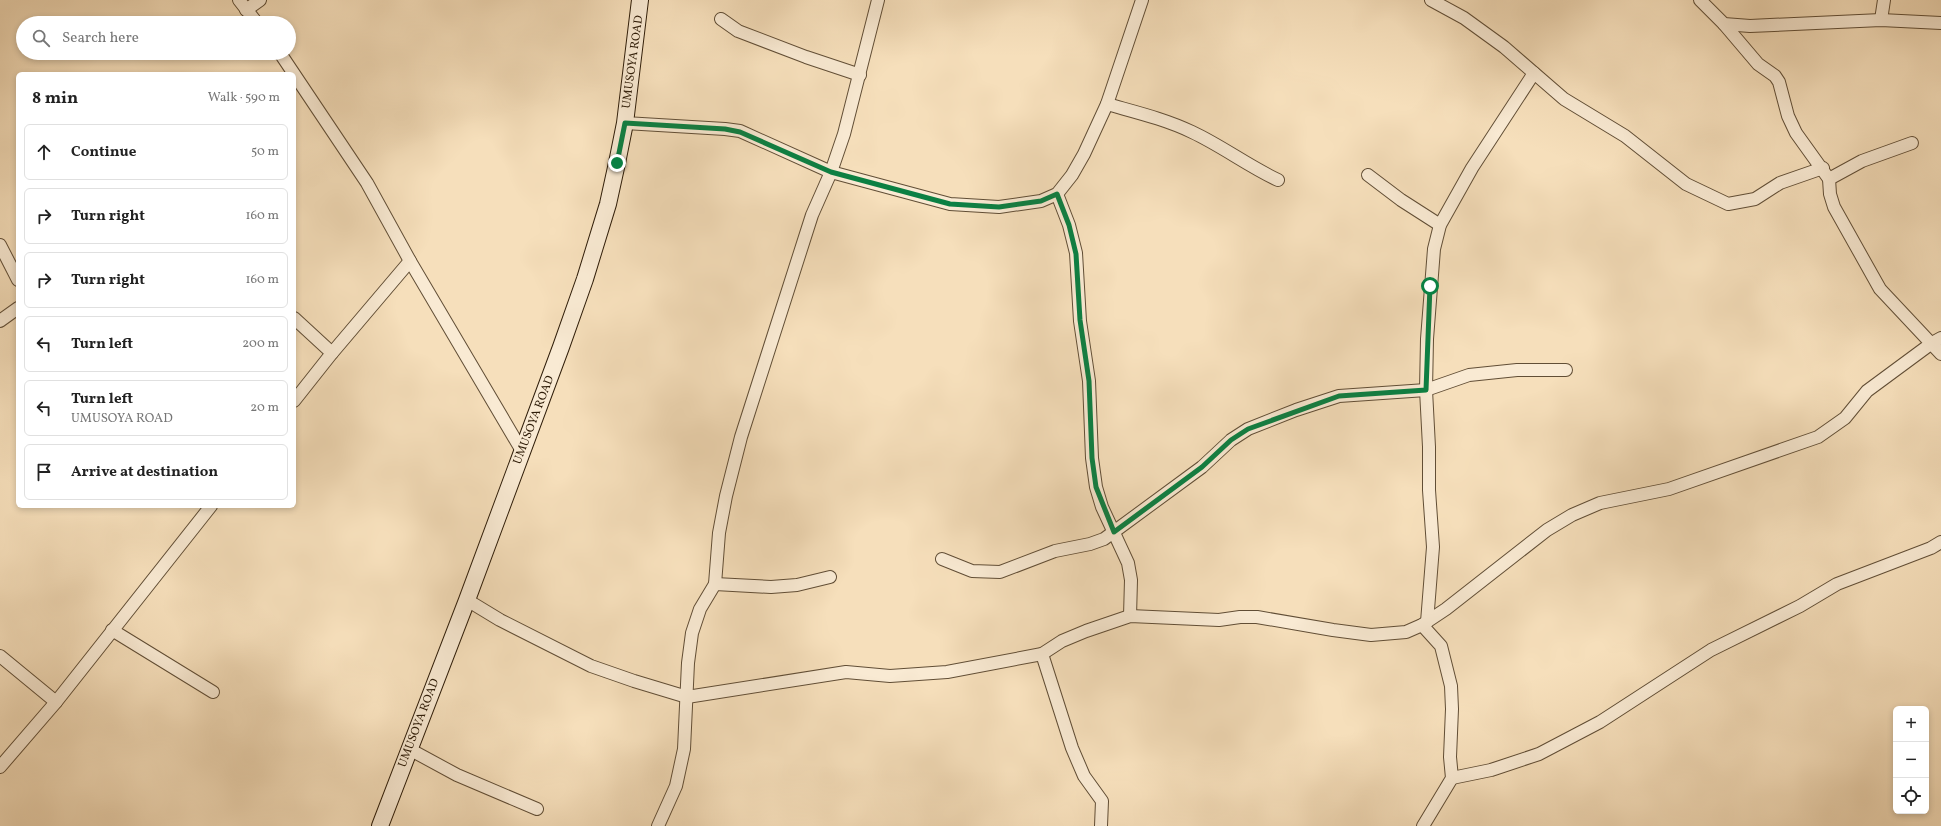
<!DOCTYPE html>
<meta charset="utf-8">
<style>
:root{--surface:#fff;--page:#f6f6f6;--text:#222;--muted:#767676;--line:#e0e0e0}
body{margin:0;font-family:Vollkorn,serif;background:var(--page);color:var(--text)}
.controls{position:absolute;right:12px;bottom:12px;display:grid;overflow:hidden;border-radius:6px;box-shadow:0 2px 6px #0003}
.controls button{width:36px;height:36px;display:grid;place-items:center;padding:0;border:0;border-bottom:1px solid var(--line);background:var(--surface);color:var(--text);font:20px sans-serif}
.stop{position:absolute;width:12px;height:12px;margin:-9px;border:3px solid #0b8043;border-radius:50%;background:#fff}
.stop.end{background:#0b8043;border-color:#fff;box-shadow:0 1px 4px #0008}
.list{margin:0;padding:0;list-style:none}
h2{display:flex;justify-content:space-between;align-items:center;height:52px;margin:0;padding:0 16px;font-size:17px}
h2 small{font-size:13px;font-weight:400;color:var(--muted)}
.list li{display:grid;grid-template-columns:26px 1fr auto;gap:12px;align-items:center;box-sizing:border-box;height:56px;margin:0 8px 8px;padding:0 8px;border:1px solid var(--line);border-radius:6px}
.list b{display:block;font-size:15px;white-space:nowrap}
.list p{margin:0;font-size:13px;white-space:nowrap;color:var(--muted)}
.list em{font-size:13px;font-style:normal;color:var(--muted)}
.icon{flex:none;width:22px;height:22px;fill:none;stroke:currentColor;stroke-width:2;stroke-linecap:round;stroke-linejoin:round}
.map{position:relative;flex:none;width:1941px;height:826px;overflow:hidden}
.search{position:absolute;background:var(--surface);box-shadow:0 2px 6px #0003;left:16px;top:16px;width:280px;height:44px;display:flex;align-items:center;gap:10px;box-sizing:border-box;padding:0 14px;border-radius:22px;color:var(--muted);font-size:15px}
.panel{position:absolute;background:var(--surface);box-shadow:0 2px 6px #0003;left:16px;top:72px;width:280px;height:436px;border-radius:6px}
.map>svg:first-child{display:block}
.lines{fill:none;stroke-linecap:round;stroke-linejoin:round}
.street-casing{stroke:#614e36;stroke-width:14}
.secondary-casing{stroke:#2f1d09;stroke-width:18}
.street{stroke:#f9ead3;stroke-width:12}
.secondary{stroke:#f9ead3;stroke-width:16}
.route{stroke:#0b8043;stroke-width:5}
.labels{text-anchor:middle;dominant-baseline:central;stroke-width:3;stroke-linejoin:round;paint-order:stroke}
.street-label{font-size:12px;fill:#2f1d09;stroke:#f9ead3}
</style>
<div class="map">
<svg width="1941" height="826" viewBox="0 0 1941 826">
<rect width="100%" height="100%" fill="#f6dfbb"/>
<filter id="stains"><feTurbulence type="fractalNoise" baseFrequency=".005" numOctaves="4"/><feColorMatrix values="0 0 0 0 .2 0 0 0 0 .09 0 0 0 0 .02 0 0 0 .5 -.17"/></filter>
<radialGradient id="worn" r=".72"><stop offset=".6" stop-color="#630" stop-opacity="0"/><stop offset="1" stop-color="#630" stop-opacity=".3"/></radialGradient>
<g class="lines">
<g class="street-casing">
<g id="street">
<polyline points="239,0 257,23"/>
<polyline points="1431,0 1464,18 1504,47 1564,99 1625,136 1686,184 1728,204 1755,199 1780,183 1823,168"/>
<polyline points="1700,0 1724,24 1750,26 1881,20 1941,23"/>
<polyline points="246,10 260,0"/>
<polyline points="721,19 738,31 806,57 860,75"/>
<polyline points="1881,20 1884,0"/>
<polyline points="1724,24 1758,64 1775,76 1779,82 1788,116 1796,133 1829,179 1830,194 1834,207 1880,289 1941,354"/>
<polyline points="280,53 367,183 410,261 522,451"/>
<path d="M1107 104C1135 112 1165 119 1192 132 1222 146 1248 166 1278 180"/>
<polyline points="625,123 725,129 740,131 831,172 950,204 999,207 1041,201 1057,194 1072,175 1084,154 1107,104 1142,0"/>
<polyline points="1368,175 1401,200 1440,225"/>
<polyline points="1829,179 1862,161 1912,143"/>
<polyline points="1057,194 1069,225 1076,253 1080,321 1089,381 1092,458 1096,487 1102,507 1128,563 1131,580 1130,616"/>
<polyline points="0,245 18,280"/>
<polyline points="294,318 332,353"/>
<polyline points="0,321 18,308"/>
<polyline points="294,401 332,353 410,261"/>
<polyline points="942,559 972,571 1000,572 1055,551 1090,544 1104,539 1202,467 1231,440 1248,429 1296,410 1339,396 1426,390 1469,375 1517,370 1566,370"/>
<polyline points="715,584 771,587 797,585 830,577"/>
<polyline points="467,600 500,620 591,666 634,681 687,697 846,672 890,676 947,672 1042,654 1062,641 1086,631 1130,616 1219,620 1240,617 1257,617 1333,630 1371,635 1406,632 1422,625 1446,609 1547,530 1572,515 1600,503 1669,489 1818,437 1845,418 1867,391 1932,343 1941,338"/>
<polyline points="1427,622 1433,547 1429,490 1429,447 1426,390 1427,339 1434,249 1440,225 1472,168 1534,73"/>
<polyline points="1422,625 1441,646 1451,686 1452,709 1450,757 1452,778 1423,826"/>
<polyline points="112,630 213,692"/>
<polyline points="1042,654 1072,748 1084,776 1102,801 1101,826"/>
<polyline points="0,656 56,702"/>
<polyline points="409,749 457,775 537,809"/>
<polyline points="0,767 56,702 211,506"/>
<polyline points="1452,778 1491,770 1539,754 1600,722 1711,650 1800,606 1837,584 1931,548 1941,542"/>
<polyline points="658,826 676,786 684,749 688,663 692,633 700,609 715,584 719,533 726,496 741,437 812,215 831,172 844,134 878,0"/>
</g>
</g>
<g class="secondary-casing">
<polyline id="secondary" points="380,826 467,600 561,347 585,279 608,204 617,163 625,123 640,0"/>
</g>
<use href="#street" class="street"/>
<use href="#secondary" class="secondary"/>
</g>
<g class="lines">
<polyline class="route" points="617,163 625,123 725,129 740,132 831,172 950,204 999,207 1041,201 1057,194 1069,225 1076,254 1080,320 1089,381 1092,458 1096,487 1114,532 1202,467 1231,440 1248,429 1339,396 1426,390 1430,286"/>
</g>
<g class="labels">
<g class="street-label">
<text transform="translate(633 62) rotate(-82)">UMUSOYA ROAD</text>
<text transform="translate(534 420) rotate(-69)">UMUSOYA ROAD</text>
<text transform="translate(419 723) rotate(-69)">UMUSOYA ROAD</text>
</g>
</g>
<rect width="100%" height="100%" filter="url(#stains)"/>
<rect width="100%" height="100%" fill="url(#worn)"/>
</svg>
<div class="controls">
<button>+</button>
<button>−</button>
<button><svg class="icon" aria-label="locate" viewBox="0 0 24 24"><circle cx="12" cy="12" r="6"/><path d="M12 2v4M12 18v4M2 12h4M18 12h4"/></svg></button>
</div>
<div class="stop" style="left:1430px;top:286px"></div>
<div class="stop end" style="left:617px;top:163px"></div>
<div class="search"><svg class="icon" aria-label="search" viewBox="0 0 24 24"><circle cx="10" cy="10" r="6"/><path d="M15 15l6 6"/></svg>Search here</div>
<section class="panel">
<h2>8 min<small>Walk · 590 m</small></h2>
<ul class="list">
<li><svg class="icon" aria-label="ahead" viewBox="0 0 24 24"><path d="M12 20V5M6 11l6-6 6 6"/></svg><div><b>Continue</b></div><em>50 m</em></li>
<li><svg class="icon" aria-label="right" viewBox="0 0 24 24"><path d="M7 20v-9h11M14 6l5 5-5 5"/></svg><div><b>Turn right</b></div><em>160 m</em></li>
<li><svg class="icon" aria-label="right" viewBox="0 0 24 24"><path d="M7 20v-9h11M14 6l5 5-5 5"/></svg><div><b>Turn right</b></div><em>160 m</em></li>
<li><svg class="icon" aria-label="left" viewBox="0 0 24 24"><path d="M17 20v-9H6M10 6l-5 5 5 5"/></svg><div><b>Turn left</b></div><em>200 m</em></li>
<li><svg class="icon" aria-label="left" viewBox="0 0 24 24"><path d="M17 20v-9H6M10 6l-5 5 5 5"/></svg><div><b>Turn left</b><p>UMUSOYA ROAD</p></div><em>20 m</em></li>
<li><svg class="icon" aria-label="arrive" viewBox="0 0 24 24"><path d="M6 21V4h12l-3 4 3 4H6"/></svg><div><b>Arrive at destination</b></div></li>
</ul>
</section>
</div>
